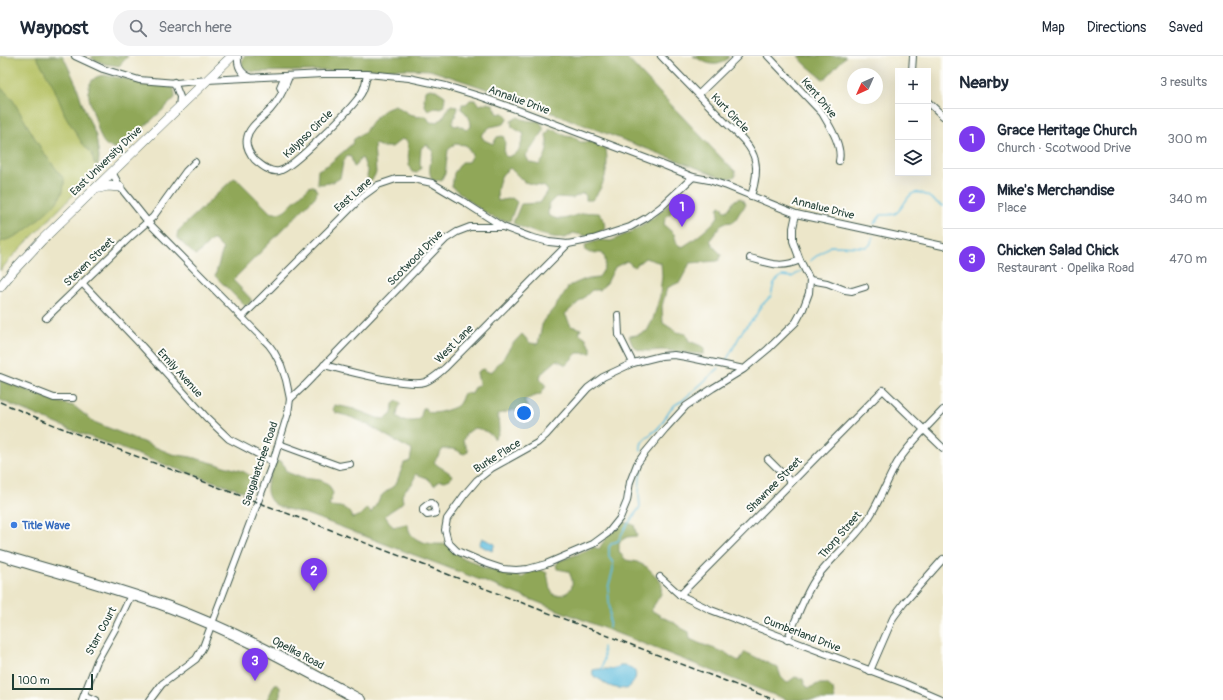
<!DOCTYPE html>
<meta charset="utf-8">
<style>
:root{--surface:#fff;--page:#f2f2f3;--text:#1f2937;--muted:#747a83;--line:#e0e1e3;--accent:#7c3aed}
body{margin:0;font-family:Pangolin,sans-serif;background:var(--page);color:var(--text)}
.controls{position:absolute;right:12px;top:12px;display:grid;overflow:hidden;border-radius:0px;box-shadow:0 4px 16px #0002}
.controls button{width:36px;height:36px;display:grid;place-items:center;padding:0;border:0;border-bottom:1px solid var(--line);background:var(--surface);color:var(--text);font:20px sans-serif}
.compass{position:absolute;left:847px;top:12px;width:36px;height:36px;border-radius:50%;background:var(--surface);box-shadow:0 4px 16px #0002;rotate:225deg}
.scale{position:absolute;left:12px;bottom:10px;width:81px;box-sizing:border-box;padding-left:4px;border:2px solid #1f3d34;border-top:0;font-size:11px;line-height:14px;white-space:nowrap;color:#1f3d34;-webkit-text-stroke:3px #fdfcf7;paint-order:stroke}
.you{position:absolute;left:524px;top:357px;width:14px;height:14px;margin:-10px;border:3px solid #fff;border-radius:50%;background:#1a73e8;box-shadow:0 0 0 6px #1a73e833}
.badge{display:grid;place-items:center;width:26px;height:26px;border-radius:50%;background:var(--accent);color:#fff;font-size:13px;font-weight:700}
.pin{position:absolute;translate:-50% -33px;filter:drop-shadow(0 1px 2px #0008)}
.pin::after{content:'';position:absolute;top:21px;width:14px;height:12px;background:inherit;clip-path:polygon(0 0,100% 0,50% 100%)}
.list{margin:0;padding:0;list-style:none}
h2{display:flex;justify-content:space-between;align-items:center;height:52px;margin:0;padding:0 16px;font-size:17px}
h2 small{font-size:13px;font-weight:400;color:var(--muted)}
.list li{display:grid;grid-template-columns:26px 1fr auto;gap:12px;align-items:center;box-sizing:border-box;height:60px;padding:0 16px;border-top:1px solid var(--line)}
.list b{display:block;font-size:15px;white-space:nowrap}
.list p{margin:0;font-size:13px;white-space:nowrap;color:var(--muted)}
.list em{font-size:13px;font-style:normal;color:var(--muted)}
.icon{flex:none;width:22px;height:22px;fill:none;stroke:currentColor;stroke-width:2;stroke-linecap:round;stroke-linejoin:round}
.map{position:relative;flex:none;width:943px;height:644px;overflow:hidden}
header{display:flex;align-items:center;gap:24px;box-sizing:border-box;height:56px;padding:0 20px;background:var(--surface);border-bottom:1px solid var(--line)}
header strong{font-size:19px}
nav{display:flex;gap:22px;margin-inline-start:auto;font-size:14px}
.search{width:280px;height:36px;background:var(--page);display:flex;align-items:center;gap:10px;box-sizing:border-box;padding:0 14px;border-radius:22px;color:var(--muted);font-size:15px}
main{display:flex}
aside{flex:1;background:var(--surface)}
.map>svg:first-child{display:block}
.green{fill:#b5c163;stroke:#6a7f4c}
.forest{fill:#90a759;stroke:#587246}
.water{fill:#60bdde;stroke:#407d89}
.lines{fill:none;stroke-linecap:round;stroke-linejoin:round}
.stream{stroke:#60bdde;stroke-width:1.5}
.street-casing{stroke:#3e564a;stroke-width:8}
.secondary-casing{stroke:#3e564a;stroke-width:10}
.primary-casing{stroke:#3e564a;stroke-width:12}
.street{stroke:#fff;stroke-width:6}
.secondary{stroke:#fff;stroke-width:9}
.primary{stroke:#fff;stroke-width:10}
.rail{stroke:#1f3d34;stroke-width:1.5;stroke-dasharray:6 3;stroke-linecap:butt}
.shop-dot{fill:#3f7fe0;stroke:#fdfcf7;stroke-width:1.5}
.labels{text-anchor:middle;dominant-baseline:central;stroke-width:4;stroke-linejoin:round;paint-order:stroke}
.street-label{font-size:11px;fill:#1f3d34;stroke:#fdfcf7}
.shop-label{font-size:11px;font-weight:bold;fill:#366cbe;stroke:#fdfcf7;text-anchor:start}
</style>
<header>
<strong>Waypost</strong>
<div class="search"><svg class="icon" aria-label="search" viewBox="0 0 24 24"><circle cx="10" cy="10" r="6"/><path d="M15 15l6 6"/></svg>Search here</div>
<nav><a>Map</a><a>Directions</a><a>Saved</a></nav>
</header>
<main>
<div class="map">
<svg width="943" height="644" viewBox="0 0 943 644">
<rect width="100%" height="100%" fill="#fdfcf7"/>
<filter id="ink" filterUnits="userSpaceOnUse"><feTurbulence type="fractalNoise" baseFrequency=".025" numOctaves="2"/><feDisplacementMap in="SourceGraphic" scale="8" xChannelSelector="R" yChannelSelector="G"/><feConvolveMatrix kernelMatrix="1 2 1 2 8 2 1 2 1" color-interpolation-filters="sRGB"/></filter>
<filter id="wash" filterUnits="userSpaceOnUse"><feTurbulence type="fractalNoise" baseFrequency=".012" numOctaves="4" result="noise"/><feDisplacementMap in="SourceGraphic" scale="16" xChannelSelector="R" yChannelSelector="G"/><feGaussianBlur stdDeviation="0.9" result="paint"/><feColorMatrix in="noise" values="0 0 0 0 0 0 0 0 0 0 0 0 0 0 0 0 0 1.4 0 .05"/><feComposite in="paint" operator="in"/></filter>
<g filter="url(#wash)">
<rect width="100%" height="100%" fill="#ece6c9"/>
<polygon class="green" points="0,0 58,0 92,98 99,113 8,205 0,215"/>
<g class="forest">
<polygon points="36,0 63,0 77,30 82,47 96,80 99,101 98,110 94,107 92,98 82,87 65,59 53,29"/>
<polygon points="93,0 128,0 119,10 105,8 91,2"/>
<path d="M244 0H625L728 109 735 115 736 119C731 123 728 123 721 121L505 39 430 14 408 13 253 16 243 12 242 7Z"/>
<path d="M693 0H728L729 1C717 14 706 7 693 0Z"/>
<polygon points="798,0 846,0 824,24 805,8"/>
<path d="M104 19 132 24 169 29C175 32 175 36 175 42L169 48 127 87C122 90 116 94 110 91 100 88 98 71 95 62 90 47 80 22 104 19Z"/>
<polygon points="0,31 11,41 43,96 64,123 64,128 63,135 60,141 56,147 28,173 12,182 0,186"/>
<path d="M430 33 436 34 445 40 444 50 440 52 436 51 428 54C423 48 424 43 425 35Z"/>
<path d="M470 44H475L480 49 486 47 493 48 498 58 502 57H504L508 62 504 68 490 71 481 79 484 84 493 88 497 81 503 80 505 85 504 98 507 101C522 97 520 90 524 78L512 71 511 65 518 61C525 65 531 65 539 65L543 70V76L526 100 529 106 539 109C547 100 549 91 546 79L550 73 556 74 565 80 574 81 580 86H593L606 93C609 112 605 130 592 144H586V140L583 137 573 142 556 141 549 148 548 159C563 168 571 159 586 157 590 156 595 157 599 157L604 165 605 173 592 181 573 177C571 179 568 181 565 182 552 183 525 174 513 167L521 148 540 147 548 135 545 131 524 126 510 112C508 114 504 116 502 119 498 126 496 138 498 145L512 142 517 146 510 165C489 166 468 142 452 131L454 117 462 106H468L472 99 466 89 455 88 448 94 445 118 441 124 433 125C426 114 432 105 433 94L430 93 427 88 421 92 420 107 421 112 417 117 412 116C406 108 410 95 407 85L402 83 392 91H382L375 88 374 89 376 117 372 124H368L367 120 368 116C365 111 365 107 362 102L360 103 357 109 354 111 351 101 347 100 343 107 340 122C333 127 326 128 318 128L317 126 318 114 328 109 352 88 354 83 364 77 372 65 387 52 395 49 409 58 414 59 417 61 421 60H426L430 66C442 69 444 57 451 49L456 50 458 53 452 68 455 70 459 69 466 74 471 71C471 63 468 58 461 53L462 48H466Z"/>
<path d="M234 122 238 124 270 156C276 158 280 157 285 154L309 131 312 130H314L317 135 316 140 233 224 251 243C251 247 248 249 245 250L215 220 223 193 214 184H212L199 197 195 199 180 185 177 180 178 175Z"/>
<path d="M685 136 687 140 683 146 665 162 664 169 674 178 677 188 682 191C690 187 712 170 717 162 719 159 719 157 718 153L720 150 723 151 724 155H727L735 144 741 142 746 149 740 156 734 166 723 167 710 184 713 190 722 199 718 205 690 207 680 226 667 232 662 250 663 267 677 276 686 278 689 285 704 291V298C690 298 676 295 662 294 654 294 645 297 637 293 632 291 631 285 629 280L637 279 647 275 653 263 660 240 661 228 662 220 661 207 645 202 634 211 627 205 615 211 607 227 599 234H592C583 243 574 250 565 258L571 270 581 273 579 277 586 282 587 286 591 291V297H577L566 309 557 304 541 318 540 323 546 330 541 338 524 344 532 361 526 363 514 354 498 358 499 376 495 383C489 376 483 373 474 372L466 378 463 385 468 395 465 398 461 397C456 392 450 393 443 393L434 406C439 412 446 413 452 419L450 423 445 425 440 424 434 429 427 422 416 418 412 428 406 433 402 439 403 446C398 452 390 454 385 460L393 471 406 468 408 469C409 487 432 489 446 488L462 502 474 506 484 512 516 518 522 522 528 516 541 514 547 517 550 533 554 539C571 540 577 529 568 515L557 513 556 509 559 505 578 498 594 491 599 493C605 482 613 473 624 466L634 469 637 480 627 481 619 486V496L626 504 637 506 647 511 657 521 662 528 661 538 651 554 664 562 672 565 681 572 689 576 690 583C701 589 714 592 726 597 730 600 734 603 739 605L745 596 778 612 781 621 787 627 795 621 803 623 805 629 809 632 818 628H827L833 633 835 644H787C653 592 520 538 385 488 359 478 334 468 309 459 299 455 279 453 272 446 261 434 270 416 277 405L282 406 286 415 289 417 302 422 320 424 328 428 333 437 329 450C340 451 348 450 352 462L359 460 367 452 371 457 382 439 396 428 404 407 410 405 412 394C385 381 366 363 336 357L333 354 335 349 354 353 377 362 385 363 392 358 393 348 397 345 401 347 398 353 397 361 400 363 401 365H415L420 363 423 352H425C426 354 427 356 429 356 434 359 452 353 457 350 460 347 462 343 463 338L466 337 472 338 475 331 479 329V327L477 317 480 314 483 313C490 319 495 314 498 307L502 306C506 295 513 287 522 278L530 287 538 288 543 265 555 251 569 230 583 224 598 222C604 214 609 207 602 197H590L586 195 585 189 600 184 611 185 633 175 654 161 681 137Z"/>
<path d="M0 324 58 346 74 350 94 366 172 398 191 401 242 415C251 419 262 427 250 436L242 435 174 412 74 375 0 344Z"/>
<polygon points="275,628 277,628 280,631 280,644 267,644"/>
</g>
<g class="water">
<polygon points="482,482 495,488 492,495 479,489"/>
<path d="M620 610C639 609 640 623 627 633 616 632 610 632 602 625 597 621 591 622 593 614 604 611 609 616 620 610Z"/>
</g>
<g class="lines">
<g class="stream">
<path d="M874 168 881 159C886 158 891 160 896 157 905 152 907 133 921 137 929 139 935 147 943 150"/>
<polyline points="810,205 830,190 867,191 870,189 873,181"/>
<polyline points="726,305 743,274 755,261 761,250 771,240 774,227 778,223 782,220 792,221 801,215"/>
<path d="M641 395C639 381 652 380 659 371 669 359 665 353 682 345L719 312"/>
<polyline points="609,572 610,556 608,532 613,514 613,507 609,501 609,491 612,487 618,485 625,472 640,451 639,438 640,420 643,406"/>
<polyline points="602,613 604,602 603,591"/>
</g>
</g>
</g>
<g filter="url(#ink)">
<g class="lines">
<g class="street-casing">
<g id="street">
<polyline points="75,0 103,13 139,24 176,27 207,24 323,18 367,18 409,22 446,30 482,41 518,54 661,108 693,121 709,124 727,130 796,158 943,190"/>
<path d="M238 0C237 10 240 17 250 21"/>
<path d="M661 0C682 22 704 44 725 66 736 77 751 88 755 104 758 116 755 128 751 140"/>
<path d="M768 0 822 57C829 69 843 90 839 105"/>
<polyline points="912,15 913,0"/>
<path d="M287 20 288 23C284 34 278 45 270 54 262 63 249 70 247 82 245 90 250 98 255 104 261 109 270 117 279 115 292 113 353 51 361 38 365 32 366 24 367 18"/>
<polyline points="174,26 180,41 179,51"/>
<polyline points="282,35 280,31 283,24 287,20"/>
<polyline points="699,38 738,0"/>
<polyline points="928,46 943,60"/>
<polyline points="112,116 120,131 148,166 269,289 274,296 281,309 286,324 290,343 288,357 273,406 203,591 196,603 162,628 150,644"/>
<path d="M750 202C769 207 780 213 800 204"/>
<polyline points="810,224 827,227 845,234 852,235 865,231"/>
<polyline points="82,227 140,288 206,361 229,383 273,406"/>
<polyline points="618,259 619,279 633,307"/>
<polyline points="242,261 363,140 378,129 396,123 414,123 432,127 464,146 503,171"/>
<polyline points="46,262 129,182 153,161 186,115 195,106"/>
<path d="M324 309C343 314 408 332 425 326 433 323 439 317 445 312L568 188"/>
<polyline points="744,313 713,332 686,350 665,373 644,398 637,408 630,426 627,445 620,462 608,477 593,488 546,508 528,513 516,514 503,513 485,507 457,495 448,486 445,474 447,463 465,438 477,424 492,412 537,387 546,379 588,332 603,321 633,307 661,300 674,299 686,301 744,313 768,293 796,266 803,253 809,237 810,224 800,204 793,185 793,172 796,158"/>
<polyline points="0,321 54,342 73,342"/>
<polyline points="290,343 305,329 437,192 446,183 457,176 470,171 503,171 530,181 549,186 568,188 593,183 630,171 646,162 661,151 693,121"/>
<polyline points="279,388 339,410 350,408"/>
<polyline points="768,403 791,426"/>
<polygon points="431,447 434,450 436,457 433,458 427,459 423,455 423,452 428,448"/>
<polyline points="660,521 680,539 711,554 906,628 943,644"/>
<polyline points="680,539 883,334 943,392"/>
<path d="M787 584C796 565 805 536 817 521 832 501 852 486 866 466 879 448 886 426 897 407 910 387 927 371 943 354"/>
<polyline points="870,615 893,562 904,547 943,503"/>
<polyline points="84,639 96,644"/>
<polyline points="82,644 97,605 115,573 131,539"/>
</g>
</g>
<g class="secondary-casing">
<g id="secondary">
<polyline points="95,133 108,130 120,131"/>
<polyline points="0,231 13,215 42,184 232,0"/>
</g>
</g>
<g class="primary-casing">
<path id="primary" d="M0 499C56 516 113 531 169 551 235 575 298 610 360 644"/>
</g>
<use href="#street" class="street"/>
<use href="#secondary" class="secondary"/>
<use href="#primary" class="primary"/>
<polyline class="rail" points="0,346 59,371 421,508 775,644"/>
</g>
</g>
<circle class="shop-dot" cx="14" cy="469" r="4"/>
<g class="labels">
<g class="street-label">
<text transform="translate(819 42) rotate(50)">Kent Drive</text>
<text transform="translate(519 44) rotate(20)">Annalue Drive</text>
<text transform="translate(730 57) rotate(46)">Kurt Circle</text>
<text transform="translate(308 78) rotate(-44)">Kalypso Circle</text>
<text transform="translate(106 105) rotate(-44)">East University Drive</text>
<text transform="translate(353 139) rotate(-41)">East Lane</text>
<text transform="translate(823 152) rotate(14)">Annalue Drive</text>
<text transform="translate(415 202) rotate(-45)">Scotwood Drive</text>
<text transform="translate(89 206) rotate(-44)">Steven Street</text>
<text transform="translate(454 288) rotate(-45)">West Lane</text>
<text transform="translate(180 317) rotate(48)">Emily Avenue</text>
<text transform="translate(497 400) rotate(-32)">Burke Place</text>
<text transform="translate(260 408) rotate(-71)">Saugahatchee Road</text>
<text transform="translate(774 429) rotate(-45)">Shawnee Street</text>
<text transform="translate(840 479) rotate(-49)">Thorp Street</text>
<text transform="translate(101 575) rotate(-62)">Starr Court</text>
<text transform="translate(802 578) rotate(21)">Cumberland Drive</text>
<text transform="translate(298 597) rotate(28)">Opelika Road</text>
</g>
<g class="shop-label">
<text x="22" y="469">Title Wave</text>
</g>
</g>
</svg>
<div class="controls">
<button>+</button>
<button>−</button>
<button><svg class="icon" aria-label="layers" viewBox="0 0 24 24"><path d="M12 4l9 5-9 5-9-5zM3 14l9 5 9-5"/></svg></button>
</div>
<svg class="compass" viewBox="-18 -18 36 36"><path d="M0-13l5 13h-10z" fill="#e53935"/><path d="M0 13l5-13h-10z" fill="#747a83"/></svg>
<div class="scale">100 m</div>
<div class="you"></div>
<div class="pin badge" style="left:682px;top:171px">1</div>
<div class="pin badge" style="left:314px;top:535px">2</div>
<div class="pin badge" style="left:255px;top:625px">3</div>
</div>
<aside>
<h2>Nearby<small>3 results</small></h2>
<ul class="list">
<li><span class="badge">1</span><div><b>Grace Heritage Church</b><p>Church · Scotwood Drive</p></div><em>300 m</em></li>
<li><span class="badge">2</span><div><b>Mike's Merchandise</b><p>Place</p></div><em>340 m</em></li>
<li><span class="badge">3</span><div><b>Chicken Salad Chick</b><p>Restaurant · Opelika Road</p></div><em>470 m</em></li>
</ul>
</aside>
</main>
